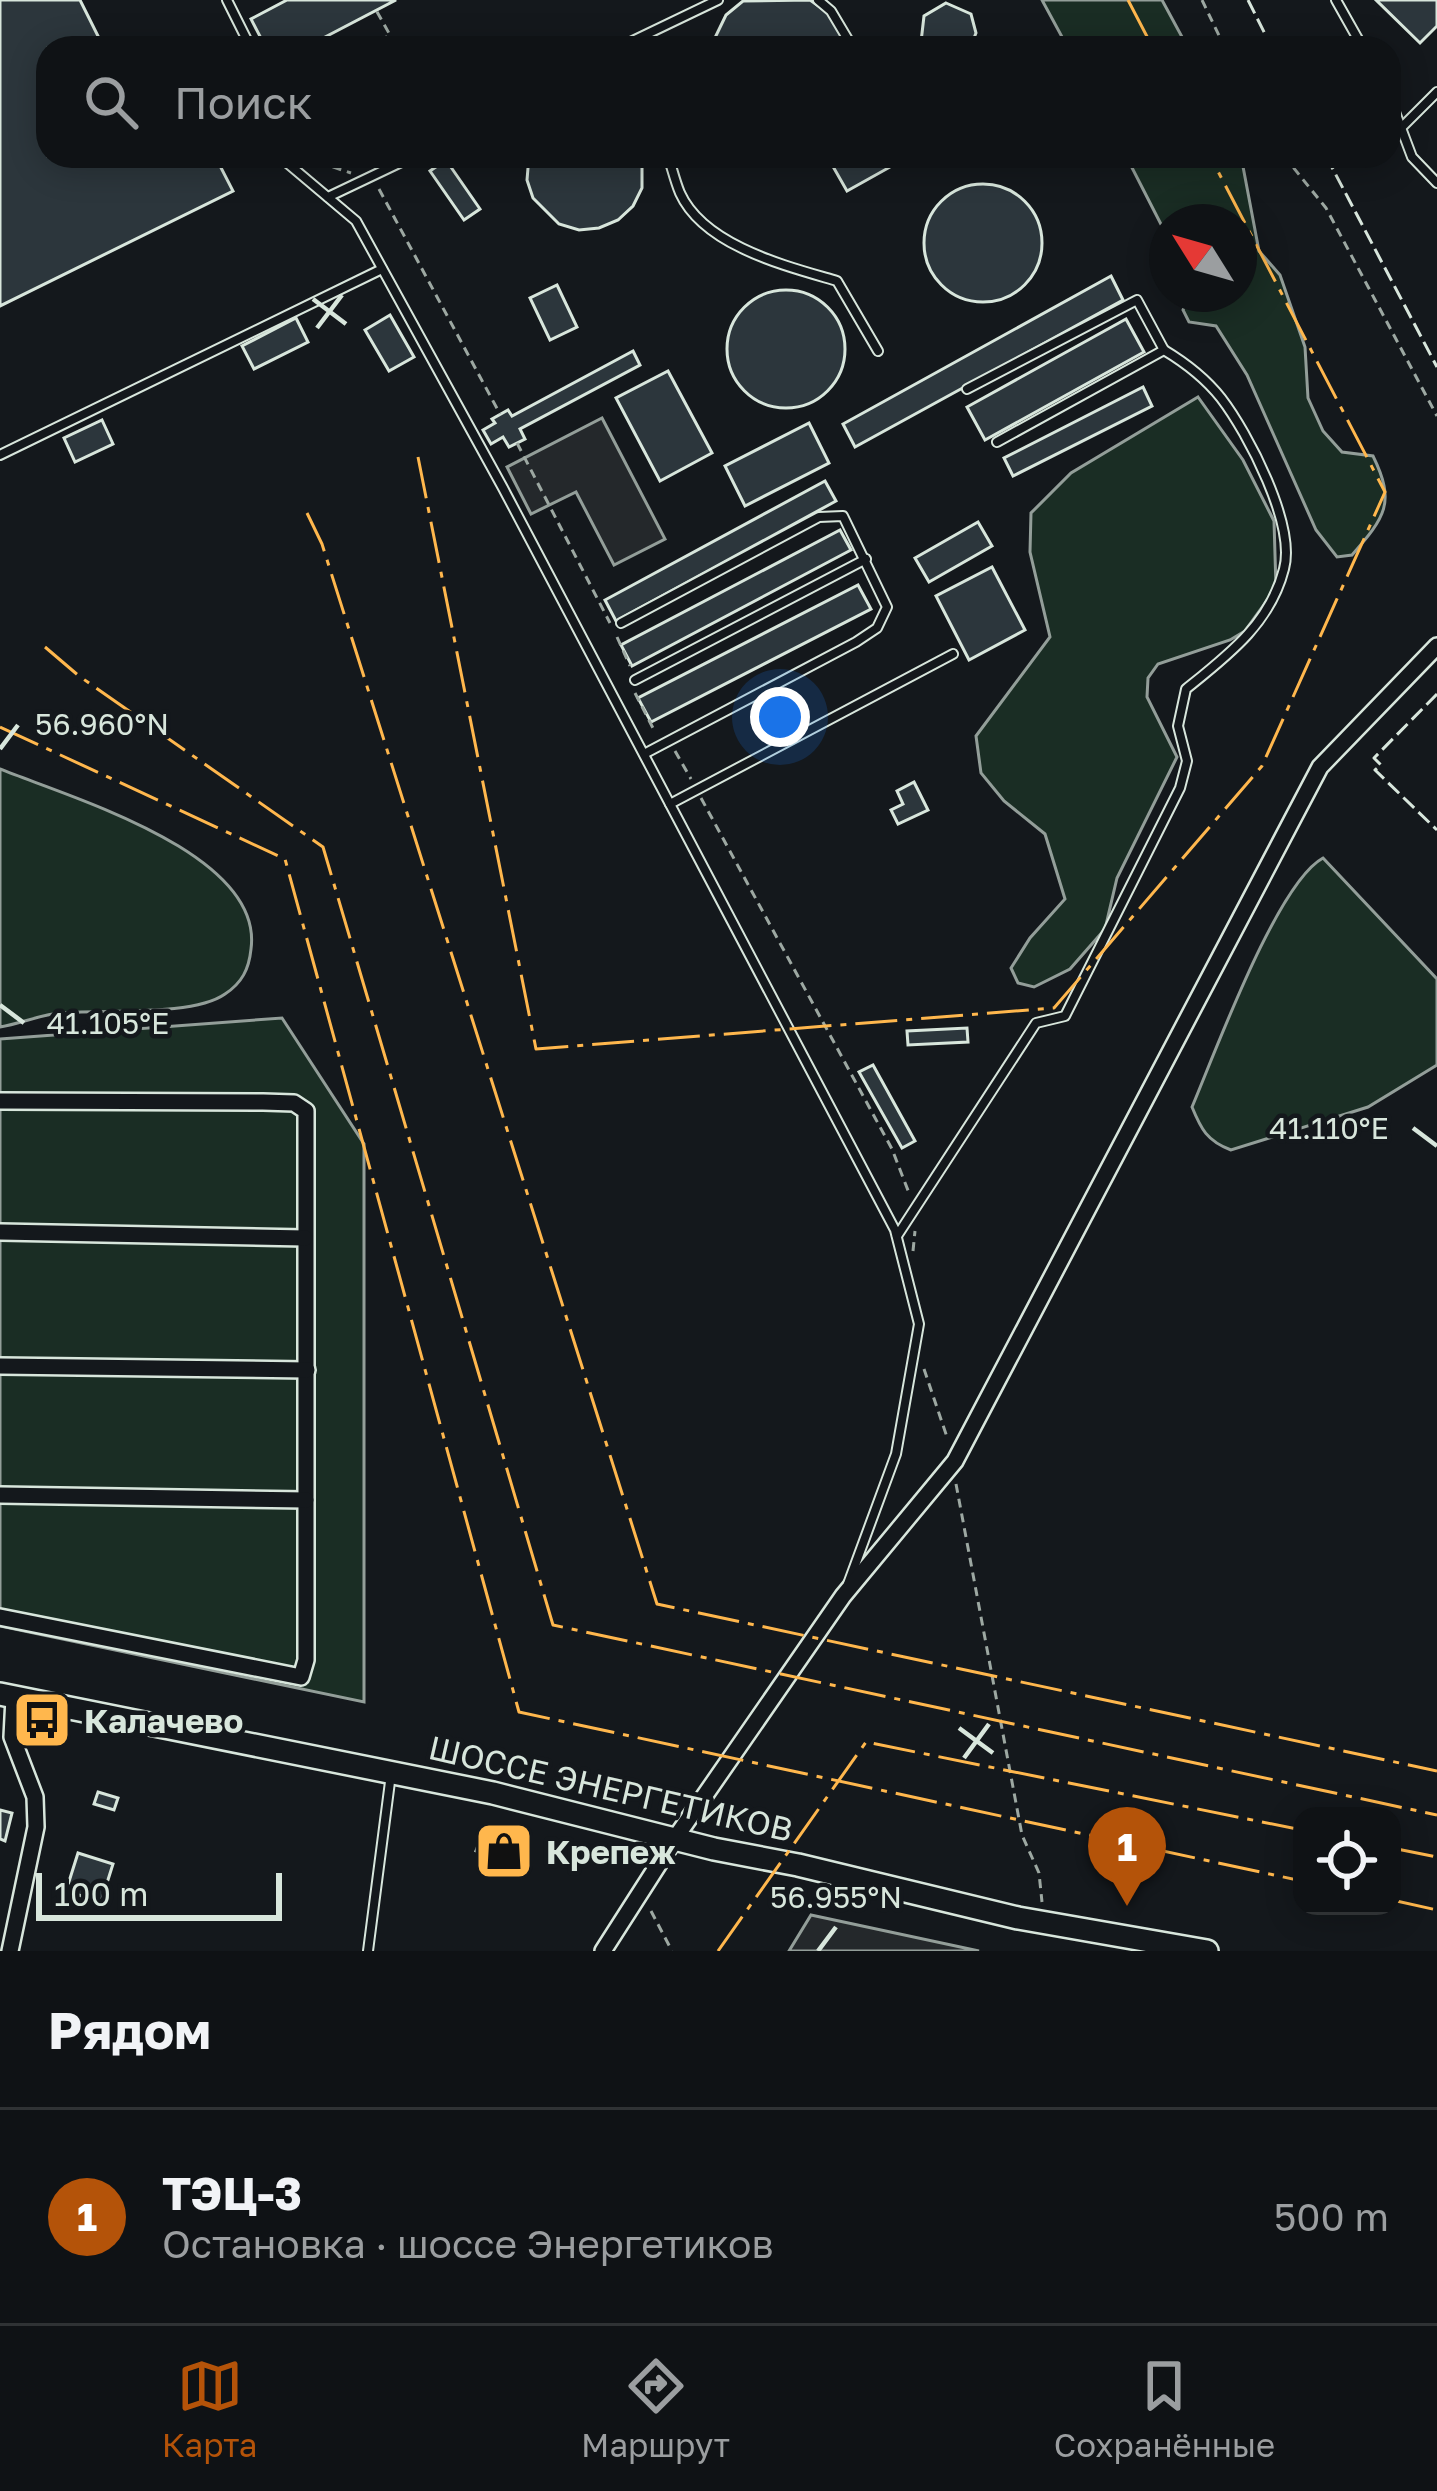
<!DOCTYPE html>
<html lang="ru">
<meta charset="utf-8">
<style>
:root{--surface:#0f1215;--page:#181b1e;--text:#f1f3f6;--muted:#9b9ea0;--line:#2f3234;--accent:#b45309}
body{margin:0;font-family:"Golos Text",sans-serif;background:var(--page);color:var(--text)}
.controls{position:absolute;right:36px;bottom:36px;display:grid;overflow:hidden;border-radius:24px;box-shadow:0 6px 30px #0003}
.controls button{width:108px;height:108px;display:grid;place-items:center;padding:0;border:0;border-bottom:3px solid var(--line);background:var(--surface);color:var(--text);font:60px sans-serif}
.compass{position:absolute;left:1149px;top:204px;width:108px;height:108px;border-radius:50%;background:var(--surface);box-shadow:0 6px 30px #0003;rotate:307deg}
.scale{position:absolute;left:36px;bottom:30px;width:246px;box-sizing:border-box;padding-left:12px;border:6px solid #d8e6dc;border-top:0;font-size:33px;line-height:42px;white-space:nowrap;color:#d8e6dc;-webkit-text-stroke:9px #14181c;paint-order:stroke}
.you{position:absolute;left:780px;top:717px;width:42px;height:42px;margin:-30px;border:9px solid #fff;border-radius:50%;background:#1a73e8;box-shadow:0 0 0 18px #1a73e833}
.badge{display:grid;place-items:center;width:78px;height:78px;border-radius:50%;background:var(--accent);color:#fff;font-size:39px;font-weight:700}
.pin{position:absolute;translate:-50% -99px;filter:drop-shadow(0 3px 6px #0008)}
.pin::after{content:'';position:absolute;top:63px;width:42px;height:36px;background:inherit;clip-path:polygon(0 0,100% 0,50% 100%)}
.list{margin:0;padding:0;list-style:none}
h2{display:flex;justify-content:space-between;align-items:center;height:156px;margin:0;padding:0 48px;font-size:51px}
h2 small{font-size:39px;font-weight:400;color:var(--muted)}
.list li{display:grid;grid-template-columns:78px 1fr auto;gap:36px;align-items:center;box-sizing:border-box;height:216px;padding:0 48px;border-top:3px solid var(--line)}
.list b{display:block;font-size:45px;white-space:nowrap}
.list p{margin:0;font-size:39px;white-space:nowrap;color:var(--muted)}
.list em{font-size:39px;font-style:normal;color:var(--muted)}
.icon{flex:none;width:66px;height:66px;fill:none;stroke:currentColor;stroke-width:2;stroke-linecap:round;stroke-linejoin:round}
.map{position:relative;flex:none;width:1437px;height:1951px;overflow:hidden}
.search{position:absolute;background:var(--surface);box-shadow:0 6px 30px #0003;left:36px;right:36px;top:36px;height:132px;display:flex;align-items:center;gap:30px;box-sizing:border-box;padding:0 42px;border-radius:36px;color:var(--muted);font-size:45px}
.sheet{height:372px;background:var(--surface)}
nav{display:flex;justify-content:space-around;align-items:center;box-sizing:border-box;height:168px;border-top:3px solid var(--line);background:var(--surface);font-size:33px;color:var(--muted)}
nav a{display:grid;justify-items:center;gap:6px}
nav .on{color:var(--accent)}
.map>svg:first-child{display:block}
.green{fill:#1a2d24;stroke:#939e99;stroke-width:3}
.parking{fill:#24282b;stroke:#939e99;stroke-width:3}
.building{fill:#2c363c;stroke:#d8e6dc;stroke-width:3}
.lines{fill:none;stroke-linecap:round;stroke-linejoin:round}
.service-casing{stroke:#d8e6dc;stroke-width:12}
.minor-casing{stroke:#d8e6dc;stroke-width:20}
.secondary-casing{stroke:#d8e6dc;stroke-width:26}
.path{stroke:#9da8a2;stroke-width:3;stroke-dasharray:9 6;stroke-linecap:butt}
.service{stroke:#14181c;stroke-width:8}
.minor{stroke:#14181c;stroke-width:15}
.secondary{stroke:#14181c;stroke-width:21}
.fence{stroke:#d8e6dc;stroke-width:3;stroke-dasharray:15 6;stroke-linecap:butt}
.power{stroke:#ffb74d;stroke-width:3;stroke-dasharray:42 9 6 9;stroke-linecap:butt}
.ticks{fill:none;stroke:#d8e6dc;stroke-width:4.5}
.labels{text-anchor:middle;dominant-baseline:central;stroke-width:9;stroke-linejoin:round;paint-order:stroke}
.poi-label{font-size:33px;font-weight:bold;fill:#d8e6dc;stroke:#14181c;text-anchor:start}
.street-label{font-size:33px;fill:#d8e6dc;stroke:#14181c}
.ticks-label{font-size:30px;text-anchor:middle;fill:#d8e6dc;stroke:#14181c;stroke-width:9;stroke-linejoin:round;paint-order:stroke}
</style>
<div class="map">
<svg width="1437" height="1951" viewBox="0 0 1437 1951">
<rect width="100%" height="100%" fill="#14181c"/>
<g class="green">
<polygon points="1042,0 1162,0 1188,48 1068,48"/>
<path d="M1126 156H1241L1259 251 1280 275 1305 347 1308 398 1323 431 1342 452 1373 456C1396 503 1385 517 1352 555L1337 557 1316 530 1247 375 1216 326 1189 322 1183 310 1190 294H1239V222H1167V236Z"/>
<polygon points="1198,397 1243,460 1274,521 1276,588 1245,631 1230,640 1158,664 1148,678 1147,697 1177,757 1117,878 1105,929 1070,969 1034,987 1018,983 1011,968 1030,938 1065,899 1045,834 1004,801 981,773 976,736 1050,637 1030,552 1031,513 1071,473"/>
<path d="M0 769C69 797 264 853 251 949 249 969 242 983 225 994 191 1018 97 1008 53 1014 35 1017 18 1024 0 1027Z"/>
<path d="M1323 858 1437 979V1065L1368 1107 1231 1150C1207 1141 1201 1129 1192 1107 1215 1053 1277 883 1323 858Z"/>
<polygon points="282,1018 364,1144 364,1702 0,1626 0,1039"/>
</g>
<g class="parking">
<polygon points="602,418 665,539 614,565 576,492 531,514 507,467"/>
<polygon points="811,1915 979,1951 789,1951"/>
</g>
<g class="building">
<polygon points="0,0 80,0 104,48 48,48 48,156 215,156 233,191 0,306"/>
<polygon points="287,0 396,0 304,48 266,48 251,19"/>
<polygon points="810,0 827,12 840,31 844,48 710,48 726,15 743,1"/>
<polygon points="1376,0 1437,0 1437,26 1420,43"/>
<polygon points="946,3 971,14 976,33 970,48 925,48 921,42 924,16"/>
<polygon points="529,156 642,156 642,188 633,206 618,220 599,228 579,230 559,224 533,198 527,180"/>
<polygon points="827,156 896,156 899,162 847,191"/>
<polygon points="446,160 480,209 464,220 430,171"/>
<circle cx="983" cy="243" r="59"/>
<polygon points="1111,276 1123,300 855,447 843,424"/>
<polygon points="557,285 577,327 550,340 530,298"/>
<circle cx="786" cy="349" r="59"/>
<polygon points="390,315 414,357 389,371 365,330"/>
<polygon points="296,318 308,342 254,369 242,346"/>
<polygon points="1126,319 1144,352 985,440 967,407"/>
<polygon points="633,351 640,365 520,429 525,439 509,447 503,437 491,444 483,430 495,423 492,419 508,410 512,416"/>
<polygon points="668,371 712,453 660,481 616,398"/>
<polygon points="1143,387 1152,406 1013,476 1004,458"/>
<polygon points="102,420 113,444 75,462 64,438"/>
<polygon points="809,423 829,463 745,506 725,466"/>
<polygon points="825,481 836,501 616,621 605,600"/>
<polygon points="978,522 992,546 929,582 915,558"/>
<polygon points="840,530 851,550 632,666 621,645"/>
<polygon points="992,567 1025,630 969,660 936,596"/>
<polygon points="858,585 871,609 651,722 638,698"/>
<polygon points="914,782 928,810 898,824 891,810 903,804 897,791"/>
<polygon points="967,1028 968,1042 908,1045 907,1031"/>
<polygon points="873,1065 915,1141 902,1148 859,1072"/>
<polygon points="98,1792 118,1798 114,1810 94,1804"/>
<polygon points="0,1810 12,1813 5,1841 0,1839"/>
<polygon points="483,1831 517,1844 514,1851 524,1855 515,1877 501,1872 504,1863 476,1851"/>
<polygon points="78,1853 113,1864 101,1902 66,1891"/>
</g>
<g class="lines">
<g class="service-casing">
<g id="service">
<polyline points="227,0 251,48"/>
<polyline points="818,0 831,11 853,48"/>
<polyline points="1336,0 1363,48"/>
<polyline points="618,48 718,0"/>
<polyline points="1389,96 1412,157 1437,183"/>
<polyline points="1403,126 1437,92"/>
<polyline points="285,156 286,162 356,221 503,488 895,1230 919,1324 896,1454 848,1584"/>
<path d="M668 156C672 168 675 181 680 193 704 246 786 266 837 281L878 351"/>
<polyline points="328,197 414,156"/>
<polyline points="967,389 1137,300 1164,350"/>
<polyline points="0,455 382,269"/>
<polyline points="621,623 819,517 843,516 887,607 877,628 856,642 644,754"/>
<polyline points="635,680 866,559"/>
<polyline points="670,804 953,654"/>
<path d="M897 1236 1036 1023 1065 1016 1180 788 1187 761 1178 726 1186 689C1227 656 1270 624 1284 569 1296 525 1248 433 1221 398 1206 379 1184 362 1164 350L997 442"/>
<polyline points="368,1951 391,1774"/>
</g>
</g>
<g class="minor-casing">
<g id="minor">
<polyline points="0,1101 263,1102 294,1103 306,1111 306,1660 301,1677 0,1617"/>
<polyline points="0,1232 305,1238"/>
<polyline points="0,1366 307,1370"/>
<polyline points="0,1495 306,1500"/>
<polyline points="10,1951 36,1827 35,1797 12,1737 14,1698"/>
<polyline points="603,1951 676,1837 843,1596 955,1461 1320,767 1437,646"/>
</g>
</g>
<g class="secondary-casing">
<polyline id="secondary" points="0,1694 493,1793 714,1849 798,1865 1018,1918 1207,1951"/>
</g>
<g class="path">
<polyline points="1202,0 1225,48"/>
<polyline points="366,48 390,35 376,10"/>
<polyline points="323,156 330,166 351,173"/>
<polyline points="1284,156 1326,208 1437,416"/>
<polyline points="379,189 500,414"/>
<polyline points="517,443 610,623"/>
<polyline points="617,637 630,666"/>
<polyline points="635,693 655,732"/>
<polyline points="675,751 691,779"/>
<polyline points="701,798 892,1149 909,1193"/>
<polyline points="913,1251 915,1231"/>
<polyline points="924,1369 948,1440"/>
<polyline points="956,1484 1022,1835 1039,1873 1042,1902"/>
<polyline points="651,1911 672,1951"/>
</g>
<use href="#service" class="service"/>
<use href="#minor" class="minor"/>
<use href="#secondary" class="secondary"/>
<g class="fence">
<polyline points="1248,0 1272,48"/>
<polyline points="1326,156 1437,367"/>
<polyline points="1437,694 1374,758 1381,765 1375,770 1437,830"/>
</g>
<g class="power">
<polyline points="1128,0 1153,48"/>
<polyline points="418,457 536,1049 1054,1008 1262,766 1385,492 1210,156"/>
<polyline points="307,513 322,544 657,1604 1437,1771"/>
<polyline points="45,647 79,676 323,847 553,1625 1437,1815"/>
<polyline points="0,727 285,859 519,1712 1302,1881"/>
<polyline points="1392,1848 1437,1857"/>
<polyline points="1392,1900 1437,1910"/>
<polyline points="718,1951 866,1742 1302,1830"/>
</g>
</g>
<path class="ticks" d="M313 299 346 324M317 328 342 295M0 749 18 725M0 1005 24 1023M1413 1128 1437 1146M959 1728 993 1753M964 1758 989 1724M818 1951 836 1927"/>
<defs>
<g id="bus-square" transform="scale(3)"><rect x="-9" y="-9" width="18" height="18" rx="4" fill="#ffb74d" stroke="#14181c"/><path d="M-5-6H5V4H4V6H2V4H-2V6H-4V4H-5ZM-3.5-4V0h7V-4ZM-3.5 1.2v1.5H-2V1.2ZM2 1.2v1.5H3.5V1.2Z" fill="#111"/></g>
<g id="shop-square" transform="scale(3)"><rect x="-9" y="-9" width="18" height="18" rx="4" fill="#ffb74d" stroke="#14181c"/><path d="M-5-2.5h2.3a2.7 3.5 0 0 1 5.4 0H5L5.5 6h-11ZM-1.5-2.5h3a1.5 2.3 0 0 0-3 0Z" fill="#111"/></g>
</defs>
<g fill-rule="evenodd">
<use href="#bus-square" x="42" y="1720"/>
<use href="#shop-square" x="504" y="1851"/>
</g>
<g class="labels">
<g class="poi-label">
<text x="84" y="1720">Калачево</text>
<text x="546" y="1851">Крепеж</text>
</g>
<g class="street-label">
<text transform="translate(611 1788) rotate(13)">ШОССЕ ЭНЕРГЕТИКОВ</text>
</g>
</g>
<g class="ticks-label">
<text x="102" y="735">56.960°N</text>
<text x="108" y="1034">41.105°E</text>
<text x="1329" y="1139">41.110°E</text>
<text x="836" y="1908">56.955°N</text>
</g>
</svg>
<div class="controls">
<button><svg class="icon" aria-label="locate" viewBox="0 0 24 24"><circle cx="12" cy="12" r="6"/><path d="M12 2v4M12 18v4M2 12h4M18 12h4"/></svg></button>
</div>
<svg class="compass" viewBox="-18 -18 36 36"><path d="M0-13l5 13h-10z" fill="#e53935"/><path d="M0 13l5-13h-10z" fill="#9b9ea0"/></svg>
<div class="scale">100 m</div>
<div class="you"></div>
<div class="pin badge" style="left:1127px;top:1906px">1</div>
<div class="search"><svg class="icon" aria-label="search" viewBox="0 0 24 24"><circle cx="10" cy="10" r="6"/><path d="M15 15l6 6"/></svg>Поиск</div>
</div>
<section class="sheet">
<h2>Рядом<small></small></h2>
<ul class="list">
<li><span class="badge">1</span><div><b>ТЭЦ-3</b><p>Остановка · шоссе Энергетиков</p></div><em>500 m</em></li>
</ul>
</section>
<nav>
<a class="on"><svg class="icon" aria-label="map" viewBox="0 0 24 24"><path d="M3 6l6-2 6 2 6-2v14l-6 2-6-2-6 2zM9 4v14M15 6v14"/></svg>Карта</a>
<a><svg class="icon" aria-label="directions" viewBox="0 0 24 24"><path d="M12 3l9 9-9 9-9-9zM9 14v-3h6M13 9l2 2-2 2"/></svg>Маршрут</a>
<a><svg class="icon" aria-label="saved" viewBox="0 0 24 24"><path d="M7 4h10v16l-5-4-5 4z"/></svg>Сохранённые</a>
</nav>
